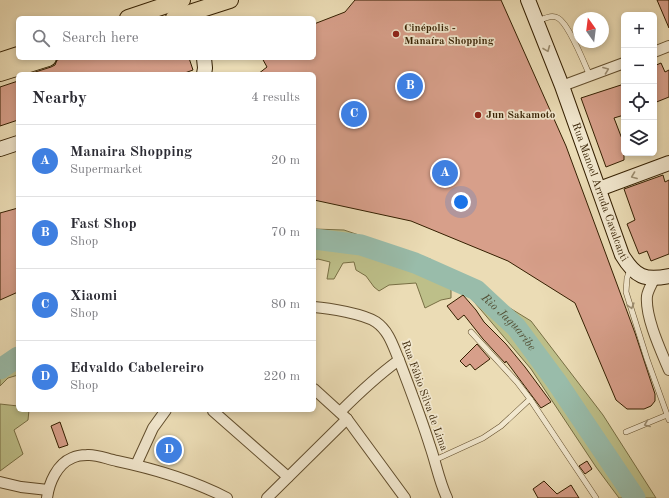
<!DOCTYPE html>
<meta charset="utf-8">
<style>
:root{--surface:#fff;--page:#f7f7f7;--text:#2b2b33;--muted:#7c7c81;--line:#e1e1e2;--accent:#db2777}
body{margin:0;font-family:"Old Standard TT",serif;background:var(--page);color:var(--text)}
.controls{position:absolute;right:12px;top:12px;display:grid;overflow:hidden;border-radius:6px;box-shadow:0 2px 6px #0003}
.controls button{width:36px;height:36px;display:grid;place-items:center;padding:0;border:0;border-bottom:1px solid var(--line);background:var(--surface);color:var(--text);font:20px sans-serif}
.compass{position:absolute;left:573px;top:12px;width:36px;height:36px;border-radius:50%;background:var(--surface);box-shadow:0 2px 6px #0003;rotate:346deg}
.you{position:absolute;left:461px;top:202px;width:14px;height:14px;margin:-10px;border:3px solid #fff;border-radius:50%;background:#1a73e8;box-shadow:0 0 0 6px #1a73e833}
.badge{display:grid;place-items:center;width:26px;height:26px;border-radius:50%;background:var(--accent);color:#fff;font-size:13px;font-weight:700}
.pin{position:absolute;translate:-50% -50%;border:2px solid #fff;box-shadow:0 1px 4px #0006}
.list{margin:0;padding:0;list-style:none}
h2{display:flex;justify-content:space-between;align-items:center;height:52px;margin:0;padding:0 16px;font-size:17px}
h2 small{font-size:13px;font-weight:400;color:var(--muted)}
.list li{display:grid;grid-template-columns:26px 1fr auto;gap:12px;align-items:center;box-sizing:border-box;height:72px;padding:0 16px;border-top:1px solid var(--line)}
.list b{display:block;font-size:15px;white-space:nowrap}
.list p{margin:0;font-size:13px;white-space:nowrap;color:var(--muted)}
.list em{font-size:13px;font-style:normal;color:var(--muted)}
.icon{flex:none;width:22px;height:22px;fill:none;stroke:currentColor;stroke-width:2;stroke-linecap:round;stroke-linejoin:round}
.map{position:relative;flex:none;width:669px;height:498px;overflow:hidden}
.search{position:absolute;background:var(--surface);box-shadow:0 2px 6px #0003;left:16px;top:16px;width:300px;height:44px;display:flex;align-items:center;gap:10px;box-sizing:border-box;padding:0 14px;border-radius:6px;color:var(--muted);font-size:15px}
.panel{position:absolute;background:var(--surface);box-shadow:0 2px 6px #0003;left:16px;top:72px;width:300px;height:340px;border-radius:6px}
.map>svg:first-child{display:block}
.green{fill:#bdbf89;stroke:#786f44}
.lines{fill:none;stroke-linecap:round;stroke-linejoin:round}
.river{stroke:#99bcaa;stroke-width:21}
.building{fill:#d79f8a;stroke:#341f00}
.lane-casing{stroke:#624e2d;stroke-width:6}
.street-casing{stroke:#624e2d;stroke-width:12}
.secondary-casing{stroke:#341f00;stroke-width:16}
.primary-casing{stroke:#341f00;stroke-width:18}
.lane{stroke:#f2e8cf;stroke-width:5}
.street{stroke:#f2e8cf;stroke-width:10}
.secondary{stroke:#f2e8cf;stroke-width:14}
.primary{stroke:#ebdcb5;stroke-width:16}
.oneway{stroke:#9c8e72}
.poi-dot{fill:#8f2418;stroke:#f2e8cf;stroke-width:1.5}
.labels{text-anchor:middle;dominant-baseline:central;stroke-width:3.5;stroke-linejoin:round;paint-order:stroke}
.poi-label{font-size:11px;font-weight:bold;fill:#341f00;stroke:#f2e8cf;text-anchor:start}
.street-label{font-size:11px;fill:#341f00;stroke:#f2e8cf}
.water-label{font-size:12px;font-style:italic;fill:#524e33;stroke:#f2e8cf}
</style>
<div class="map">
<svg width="669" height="498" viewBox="0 0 669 498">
<rect width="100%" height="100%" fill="#ebdcb5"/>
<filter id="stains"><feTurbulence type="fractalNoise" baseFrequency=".005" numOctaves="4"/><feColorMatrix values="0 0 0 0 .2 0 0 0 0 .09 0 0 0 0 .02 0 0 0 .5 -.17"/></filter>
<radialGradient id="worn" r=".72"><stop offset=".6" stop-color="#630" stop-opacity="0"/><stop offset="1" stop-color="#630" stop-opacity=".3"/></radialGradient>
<g class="green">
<polygon points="314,229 344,230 430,259 531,321 603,415 656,498 619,498 596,467 531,369 470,297 451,286 451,298 441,300 425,308 416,283 389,285 379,291 374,287 366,276 356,270 354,262 343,263 334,279 327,279 330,262 318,259 314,260"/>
<polygon points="18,352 18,375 8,378 0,386 0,358 5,361"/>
<polygon points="0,404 18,406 18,410 29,410 28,420 14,430 23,454 0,471"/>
</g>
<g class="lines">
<g class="river">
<path id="s1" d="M314 239 361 245 415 263 476 290 516 327 556 381 635 498"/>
<polyline points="0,369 18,357"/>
</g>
</g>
<g class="building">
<polygon points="355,0 501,0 566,146 635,333 655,394 655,401 651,406 644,409 627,409 616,400 575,303 508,261 411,221 314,200 314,74 258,74 267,67 262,58 314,58 314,24 345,12"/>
<polygon points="657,0 669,0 669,28"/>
<polygon points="65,58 189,58 193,70 182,74 29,74 51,67 55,65 57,60"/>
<polygon points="661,63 665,72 669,70 669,97 654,103 654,66"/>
<polygon points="18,81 18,120 0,126 0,87"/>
<polygon points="624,84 624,115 614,118 624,144 624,160 606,167 581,98"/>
<polygon points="663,175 665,182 669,180 669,254 651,261 647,251 639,254 627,224 635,220 624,189"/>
<polygon points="18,208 18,292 0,300 0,213"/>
<polygon points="463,295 476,310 484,322 506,344 525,367 551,402 541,408 506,361 505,363 483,339 464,315 458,320 447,306"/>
<polygon points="477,344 490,359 475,370 470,364 466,367 460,361"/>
<polygon points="60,422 68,445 59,448 51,426"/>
<polygon points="587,461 592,469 585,474 579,466"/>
<polygon points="544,481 557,494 571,485 579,498 538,498 533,489"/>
</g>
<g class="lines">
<g class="lane-casing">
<g id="lane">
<path d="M537 21C544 19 551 14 558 18 569 24 584 63 590 76"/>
<polyline points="630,270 627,278 626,292 647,359 669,420"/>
<polyline points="471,332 517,382 530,399 596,498"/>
<polyline points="626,432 667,415"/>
<polyline points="435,460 483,438 501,426 530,399"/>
</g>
</g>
<g class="street-casing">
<g id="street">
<polyline points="654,52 669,46"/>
<polyline points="562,86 624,63"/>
<path d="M654 279C652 284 648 290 647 296 645 317 661 351 669 370"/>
<path d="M314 307C329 308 364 314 376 322 389 331 393 346 399 360 410 389 421 417 430 446 436 463 439 481 447 498"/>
<polyline points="314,389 347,419 405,498"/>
<polyline points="213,411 288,477"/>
<path d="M340 412C359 393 377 376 399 360"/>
<polyline points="136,465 153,428 166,410"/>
<polyline points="0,482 21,487 48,490"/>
<path d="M47 498C49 483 57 464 72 458 76 456 82 455 87 455 96 454 107 459 117 461 155 469 192 480 227 498"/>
<polyline points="267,498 347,419"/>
</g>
</g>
<g class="secondary-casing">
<g id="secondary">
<path id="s2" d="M528 0 562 86 622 255C635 277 645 281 669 276"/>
<polyline points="204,58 205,68 204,74"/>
<polyline points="0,149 18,143"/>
<polyline points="599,189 669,163"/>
</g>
</g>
<g class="primary-casing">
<g id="primary">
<polyline points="128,18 182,0"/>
<polyline points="174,18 230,0"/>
<polyline points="0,61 18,55"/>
<polyline points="0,73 48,58"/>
</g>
</g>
<use href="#lane" class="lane"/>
<use href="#street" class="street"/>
<use href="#secondary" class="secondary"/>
<use href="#primary" class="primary"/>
</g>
<defs><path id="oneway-chevron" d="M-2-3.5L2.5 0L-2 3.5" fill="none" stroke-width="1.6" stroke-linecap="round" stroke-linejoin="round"/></defs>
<g class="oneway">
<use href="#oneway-chevron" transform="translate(547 49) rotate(68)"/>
<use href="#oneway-chevron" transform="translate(606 70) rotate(-21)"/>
<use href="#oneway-chevron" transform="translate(634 176) rotate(159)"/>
<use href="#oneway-chevron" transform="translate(631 306) rotate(74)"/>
<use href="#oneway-chevron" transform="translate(647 424) rotate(158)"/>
</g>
<g class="poi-dot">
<circle cx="396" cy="34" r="4"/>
<circle cx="478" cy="115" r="4"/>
</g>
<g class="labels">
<g class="poi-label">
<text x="404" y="28">Cinépolis -<tspan x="404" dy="13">Manaíra Shopping</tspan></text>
<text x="486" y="115">Jun Sakamoto</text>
</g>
<g class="street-label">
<text stroke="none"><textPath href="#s2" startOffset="205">Rua Manoel Arruda Cavalcanti</textPath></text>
<text transform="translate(424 396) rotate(70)">Rua Fábio Silva de Lima</text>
</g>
<g class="water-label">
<text stroke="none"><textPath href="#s1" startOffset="217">Rio Jaguaribe</textPath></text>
</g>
</g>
<rect width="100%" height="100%" filter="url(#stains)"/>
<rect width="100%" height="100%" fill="url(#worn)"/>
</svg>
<div class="controls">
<button>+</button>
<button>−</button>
<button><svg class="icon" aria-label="locate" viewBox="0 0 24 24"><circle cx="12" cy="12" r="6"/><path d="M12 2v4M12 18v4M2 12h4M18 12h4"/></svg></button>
<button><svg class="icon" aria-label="layers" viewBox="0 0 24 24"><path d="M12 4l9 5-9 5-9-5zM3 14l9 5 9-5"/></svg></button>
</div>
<svg class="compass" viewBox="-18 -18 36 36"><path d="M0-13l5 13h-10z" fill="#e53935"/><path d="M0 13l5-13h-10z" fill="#7c7c81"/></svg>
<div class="you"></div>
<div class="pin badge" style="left:445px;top:173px;background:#3f7fe0">A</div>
<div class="pin badge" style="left:410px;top:86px;background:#3f7fe0">B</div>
<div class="pin badge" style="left:354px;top:114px;background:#3f7fe0">C</div>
<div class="pin badge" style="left:169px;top:450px;background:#3f7fe0">D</div>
<div class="search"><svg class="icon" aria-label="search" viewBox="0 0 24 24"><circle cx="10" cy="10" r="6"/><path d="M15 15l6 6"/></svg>Search here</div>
<section class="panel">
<h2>Nearby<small>4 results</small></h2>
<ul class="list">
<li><span class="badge" style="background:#3f7fe0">A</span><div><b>Manaira Shopping</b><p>Supermarket</p></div><em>20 m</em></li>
<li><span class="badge" style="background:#3f7fe0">B</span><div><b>Fast Shop</b><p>Shop</p></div><em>70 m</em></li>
<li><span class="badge" style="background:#3f7fe0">C</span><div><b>Xiaomi</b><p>Shop</p></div><em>80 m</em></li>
<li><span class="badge" style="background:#3f7fe0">D</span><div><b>Edvaldo Cabelereiro</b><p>Shop</p></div><em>220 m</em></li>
</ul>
</section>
</div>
